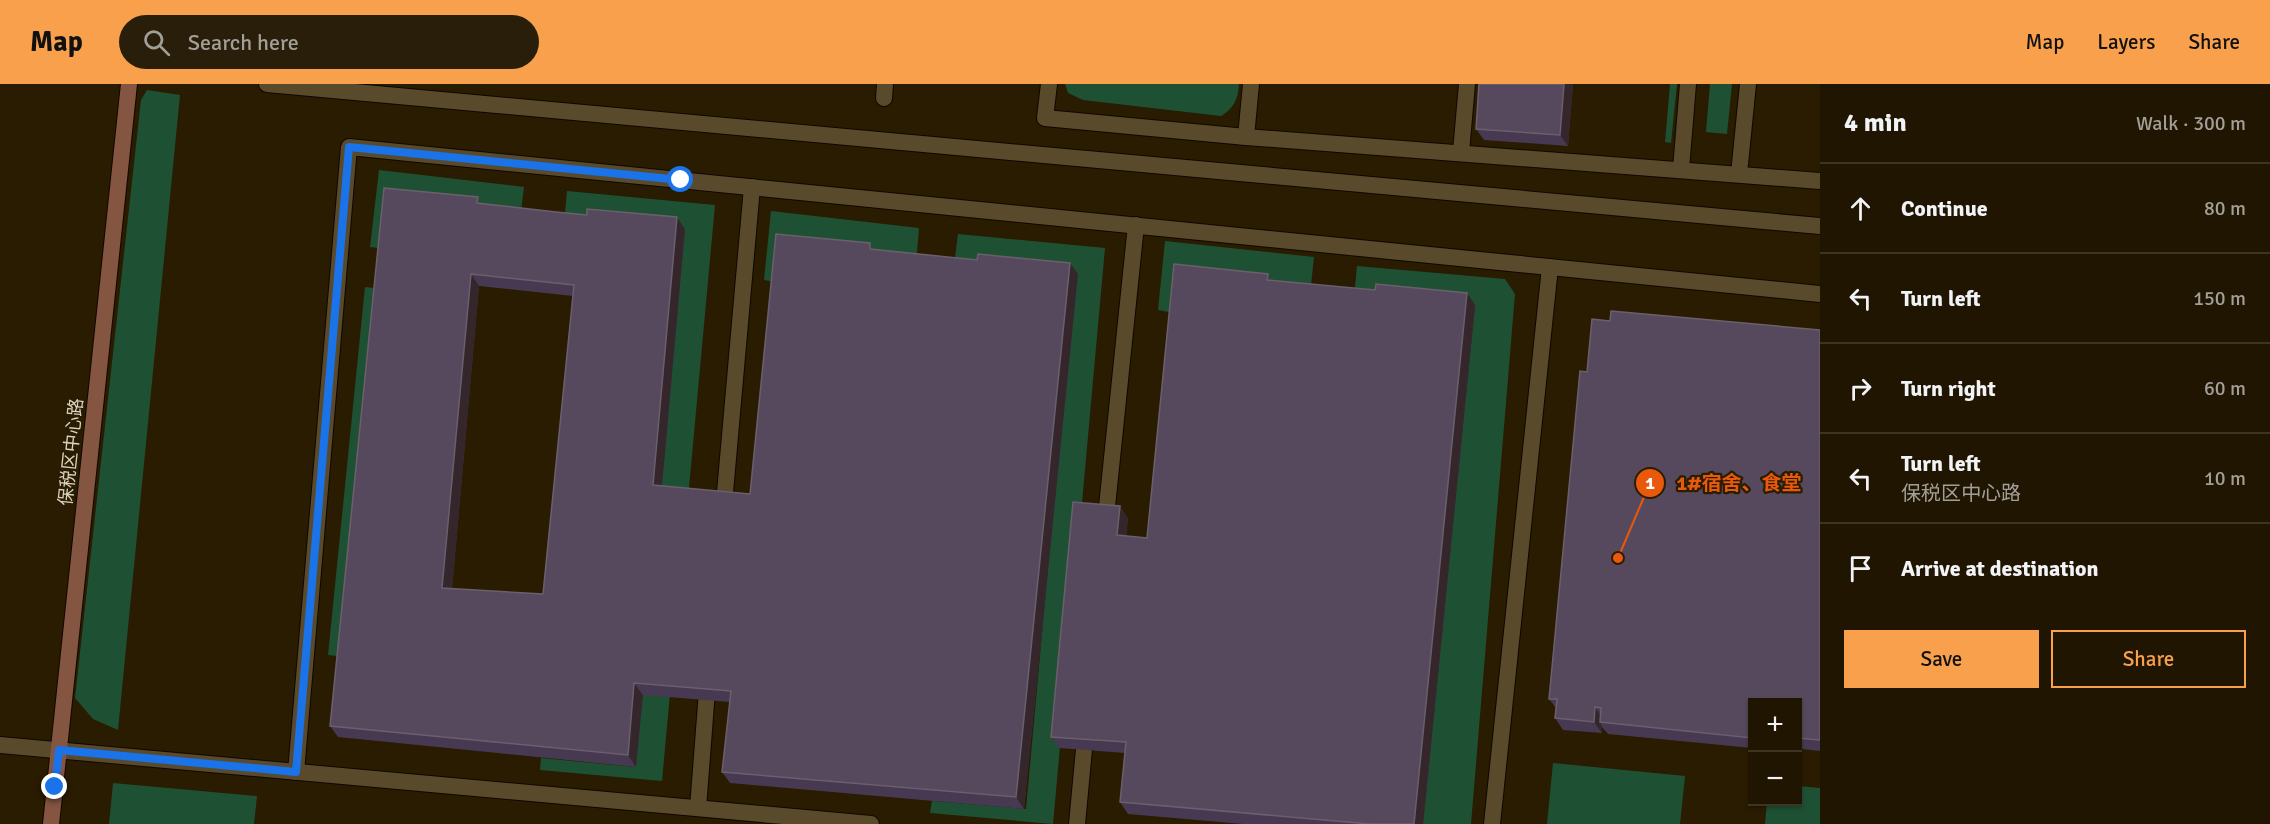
<!DOCTYPE html>
<meta charset="utf-8">
<style>
:root{--surface:#201500;--page:#281e0a;--text:#f1f3f6;--muted:#a29f99;--line:#3d3422;--accent:#f9a04c}
body{margin:0;font-family:Signika,"Noto Sans SC",sans-serif;background:var(--page);color:var(--text)}
.controls{position:absolute;right:18px;bottom:18px;display:grid;overflow:hidden;border-radius:0px;box-shadow:0 2px 4px #0004}
.controls button{width:54px;height:54px;display:grid;place-items:center;padding:0;border:0;border-bottom:2px solid var(--line);background:var(--surface);color:var(--text);font:30px sans-serif}
.stop{position:absolute;width:18px;height:18px;margin:-14px;border:4px solid #1a73e8;border-radius:50%;background:#fff}
.stop.end{background:#1a73e8;border-color:#fff;box-shadow:0 2px 6px #0008}
.list{margin:0;padding:0;list-style:none}
h2{display:flex;justify-content:space-between;align-items:center;height:78px;margin:0;padding:0 24px;font-size:26px}
h2 small{font-size:20px;font-weight:400;color:var(--muted)}
.list li{display:grid;grid-template-columns:39px 1fr auto;gap:18px;align-items:center;box-sizing:border-box;height:90px;padding:0 24px;border-top:2px solid var(--line)}
.list b{display:block;font-size:22px;white-space:nowrap}
.list p{margin:0;font-size:20px;white-space:nowrap;color:var(--muted)}
.list em{font-size:20px;font-style:normal;color:var(--muted)}
.actions{display:flex;gap:12px;padding:18px 24px}
.actions a{flex:1;padding:14px 0;border:2px solid var(--accent);border-radius:0px;text-align:center;font-size:21px;color:var(--accent)}
.actions .main{background:var(--accent);color:#111}
.icon{flex:none;width:33px;height:33px;fill:none;stroke:currentColor;stroke-width:2;stroke-linecap:round;stroke-linejoin:round}
.map{position:relative;flex:none;width:1820px;height:740px;overflow:hidden}
header{display:flex;align-items:center;gap:36px;box-sizing:border-box;height:84px;padding:0 30px;background:var(--accent);color:#111}
header strong{font-size:28px}
nav{display:flex;gap:33px;margin-inline-start:auto;font-size:21px}
.search{width:420px;height:54px;background:var(--page);display:flex;align-items:center;gap:15px;box-sizing:border-box;padding:0 21px;border-radius:33px;color:var(--muted);font-size:22px}
main{display:flex}
aside{flex:1;background:var(--surface)}
.map>svg:first-child{display:block}
.green{fill:#1e5133}
.lines{fill:none;stroke-linecap:round;stroke-linejoin:round}
.service-casing{stroke:#100700;stroke-width:18}
.minor-casing{stroke:#100700;stroke-width:18}
.secondary-casing{stroke:#100700;stroke-width:18}
.service{stroke:#594a2c;stroke-width:16}
.minor{stroke:#594a2c;stroke-width:16}
.secondary{stroke:#845540;stroke-width:16}
.wall{fill:#463951;fill-rule:evenodd}
.shaded-wall{fill:#34262b}
.building{fill:#56495d;stroke:#6b5f6d;stroke-width:1.5;fill-rule:evenodd}
.route{stroke:#1a73e8;stroke-width:8}
.labels{text-anchor:middle;dominant-baseline:central;stroke-width:4.5;stroke-linejoin:round;paint-order:stroke}
.street-label{font-size:18px;fill:#dbd3c2;stroke:#2a1c00}
.leader{fill:none;stroke:#e8590c;stroke-width:2}
.callout-dot{fill:#e8590c;stroke:#2a1c00;stroke-width:2}
.mark-label{font-size:18px;text-anchor:middle;font-weight:bold;fill:#fff}
.callout-label{font-size:20px;text-anchor:middle;font-weight:bold;fill:#e8590c;stroke:#2a1c00;stroke-width:4.5;stroke-linejoin:round;paint-order:stroke}
</style>
<header>
<strong>Map</strong>
<div class="search"><svg class="icon" aria-label="search" viewBox="0 0 24 24"><circle cx="10" cy="10" r="6"/><path d="M15 15l6 6"/></svg>Search here</div>
<nav><a>Map</a><a>Layers</a><a>Share</a></nav>
</header>
<main>
<div class="map">
<svg width="1820" height="740" viewBox="0 0 1820 740">
<rect width="100%" height="100%" fill="#2a1c00"/>
<g class="green">
<path d="M1065 0H1239C1238 15 1234 24 1221 32L1083 16 1068 9Z"/>
<polygon points="1670,0 1677,0 1671,59 1665,58"/>
<polygon points="1710,0 1732,0 1727,50 1706,48"/>
<polygon points="147,6 180,11 118,646 93,635 75,614 141,16"/>
<polygon points="379,86 524,103 520,135 387,165 370,163"/>
<polygon points="567,107 715,121 662,697 540,686 541,674 635,683 564,140"/>
<polygon points="771,127 919,144 916,180 781,199 764,196"/>
<polygon points="958,150 1105,164 1053,740 930,729 932,717 1026,725 1075,188 954,182"/>
<polygon points="1165,157 1314,173 1310,210 1175,229 1158,226"/>
<polygon points="1357,182 1505,195 1515,210 1471,740 1423,740 1475,221 1354,214"/>
<polygon points="365,203 383,205 347,573 328,571"/>
<polygon points="1553,679 1685,692 1680,740 1547,740"/>
<polygon points="113,699 257,712 254,740 109,740"/>
<polygon points="1798,702 1820,704 1820,740 1765,740 1767,718 1798,718"/>
</g>
<g class="lines">
<g class="service-casing">
<g id="service">
<polyline points="267,0 1820,142"/>
<polyline points="884,14 885,0"/>
<polyline points="1246,53 1251,0"/>
<polyline points="1461,68 1467,0"/>
<polyline points="723,431 752,103"/>
<polyline points="1105,442 1136,141"/>
<polyline points="0,661 871,740"/>
<polyline points="296,688 349,63 1820,210"/>
<polyline points="698,724 708,594"/>
<polyline points="1077,740 1086,644"/>
<polyline points="1492,740 1550,183"/>
</g>
</g>
<g class="minor-casing">
<g id="minor">
<polyline points="1049,0 1045,34 1246,53 1820,97"/>
<polyline points="1681,85 1688,0"/>
<polyline points="1739,90 1748,0"/>
</g>
</g>
<g class="secondary-casing">
<polyline id="secondary" points="51,740 129,0"/>
</g>
<use href="#service" class="service"/>
<use href="#minor" class="minor"/>
<use href="#secondary" class="secondary"/>
</g>
<g class="wall">
<polygon points="1573,0 1568,62 1484,56 1476,45"/>
<path d="M482 119 685 145 662 402 750 410 874 165 977 176 1070 179 1078 190 1024 725 730 699 722 688 730 618 643 611 636 683 338 653 330 642ZM479 202 573 212 543 510 452 505Z"/>
<polygon points="1268,190 1272,196 1375,206 1467,209 1475,221 1423,740 1243,740 1128,730 1120,718 1125,669 1059,664 1051,653 1128,434 1126,452 1147,454"/>
<polygon points="1610,237 1820,246 1820,667 1802,665 1802,669 1797,669 1797,618 1752,618 1752,664 1608,650 1602,643 1602,649 1563,646 1555,634 1556,624 1549,615"/>
</g>
<g class="shaded-wall">
<polygon points="1564,0 1573,0 1568,62 1560,51"/>
<polygon points="677,133 685,145 661,413 653,401"/>
<polygon points="1070,179 1078,190 1024,725 1016,713"/>
<polygon points="471,190 479,202 451,516 442,504"/>
<polygon points="1467,209 1475,221 1423,740 1414,740"/>
<polygon points="1120,422 1128,434 1125,463 1117,451"/>
<polygon points="634,599 643,611 636,683 628,671"/>
<polygon points="1595,623 1603,635 1600,638 1602,643 1602,649 1594,638"/>
<polygon points="1797,659 1802,665 1802,669 1797,663"/>
</g>
<g class="building">
<polygon points="1479,0 1564,0 1560,51 1476,45"/>
<path d="M384 104 478 113 477 119 556 128 587 131V125L677 133 653 401 750 410 776 150 870 159V165L977 176 978 170 1070 179 1016 713 722 688 731 607 634 599 628 671 330 642ZM471 190 574 201 543 510 442 504Z"/>
<polygon points="1174,180 1268,190 1267,196 1375,206 1376,200 1467,209 1414,740 1370,740 1120,718 1126,658 1051,653 1073,418 1120,422 1117,451 1147,454"/>
<polygon points="1611,227 1820,246 1820,656 1797,654 1797,618 1752,618 1752,654 1600,638 1601,624 1595,623 1594,638 1555,634 1557,615 1549,615 1580,287 1587,288 1592,235 1610,237"/>
</g>
<g class="lines">
<polyline class="route" points="55,703 59,666 296,688 349,63 681,96"/>
</g>
<g class="labels">
<g class="street-label">
<text transform="translate(71 368) rotate(-84)">保税区中心路</text>
</g>
</g>
<path class="leader" d="M1618 474L1650 399"/>
<g class="callout-dot">
<circle cx="1618" cy="474" r="6"/>
<circle cx="1650" cy="399" r="15"/>
</g>
<g class="mark-label">
<text x="1650" y="405">1</text>
</g>
<g class="callout-label">
<text x="1739" y="406">1#宿舍、食堂</text>
</g>
</svg>
<div class="controls">
<button>+</button>
<button>−</button>
</div>
<div class="stop" style="left:681px;top:96px"></div>
<div class="stop end" style="left:55px;top:703px"></div>
</div>
<aside>
<h2>4 min<small>Walk · 300 m</small></h2>
<ul class="list">
<li><svg class="icon" aria-label="ahead" viewBox="0 0 24 24"><path d="M12 20V5M6 11l6-6 6 6"/></svg><div><b>Continue</b></div><em>80 m</em></li>
<li><svg class="icon" aria-label="left" viewBox="0 0 24 24"><path d="M17 20v-9H6M10 6l-5 5 5 5"/></svg><div><b>Turn left</b></div><em>150 m</em></li>
<li><svg class="icon" aria-label="right" viewBox="0 0 24 24"><path d="M7 20v-9h11M14 6l5 5-5 5"/></svg><div><b>Turn right</b></div><em>60 m</em></li>
<li><svg class="icon" aria-label="left" viewBox="0 0 24 24"><path d="M17 20v-9H6M10 6l-5 5 5 5"/></svg><div><b>Turn left</b><p>保税区中心路</p></div><em>10 m</em></li>
<li><svg class="icon" aria-label="arrive" viewBox="0 0 24 24"><path d="M6 21V4h12l-3 4 3 4H6"/></svg><div><b>Arrive at destination</b></div></li>
</ul>
<div class="actions"><a class="main">Save</a><a>Share</a></div>
</aside>
</main>
